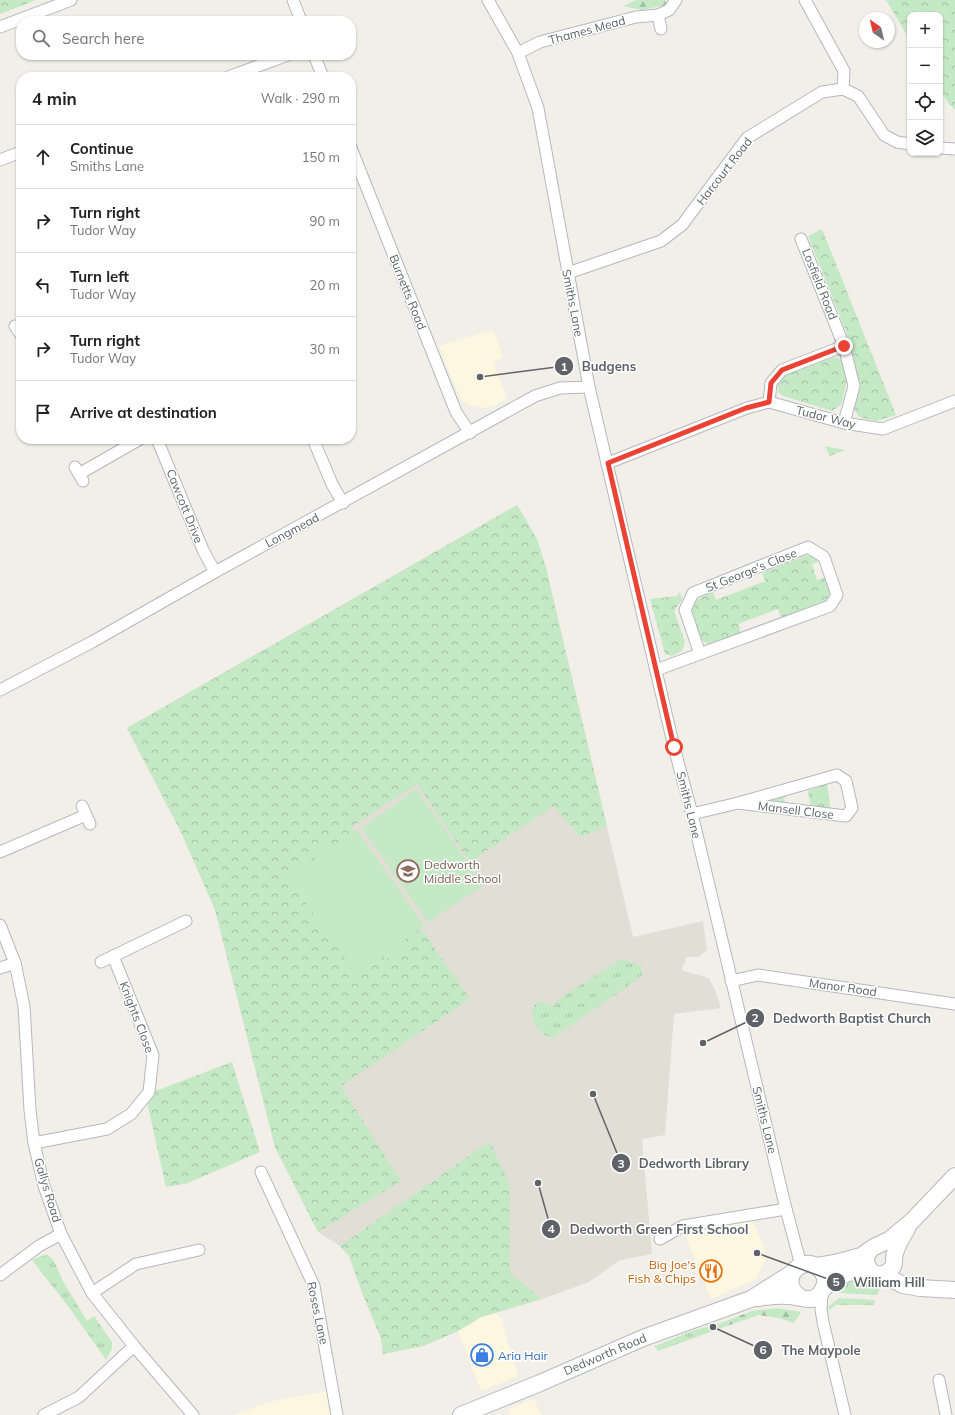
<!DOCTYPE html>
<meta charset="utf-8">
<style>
:root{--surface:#fff;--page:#f6f6f6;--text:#222;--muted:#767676;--line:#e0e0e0}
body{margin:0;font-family:Mulish,sans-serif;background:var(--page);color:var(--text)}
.controls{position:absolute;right:12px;top:12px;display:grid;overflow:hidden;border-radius:8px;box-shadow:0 1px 3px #0004}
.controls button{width:36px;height:36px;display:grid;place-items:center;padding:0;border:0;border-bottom:1px solid var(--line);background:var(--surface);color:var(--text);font:20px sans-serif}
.compass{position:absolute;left:859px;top:12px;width:36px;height:36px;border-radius:50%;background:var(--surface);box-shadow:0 1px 3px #0004;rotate:326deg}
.stop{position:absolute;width:12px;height:12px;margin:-9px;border:3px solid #ea4335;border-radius:50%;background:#fff}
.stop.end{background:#ea4335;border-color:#fff;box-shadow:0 1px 4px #0008}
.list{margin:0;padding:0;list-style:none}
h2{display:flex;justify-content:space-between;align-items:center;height:52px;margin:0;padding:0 16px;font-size:17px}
h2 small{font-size:13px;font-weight:400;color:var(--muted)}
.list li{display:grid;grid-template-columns:26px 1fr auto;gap:12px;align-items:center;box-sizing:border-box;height:64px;padding:0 16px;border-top:1px solid var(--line)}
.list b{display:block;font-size:15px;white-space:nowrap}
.list p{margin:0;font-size:13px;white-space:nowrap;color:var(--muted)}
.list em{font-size:13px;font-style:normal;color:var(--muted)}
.icon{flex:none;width:22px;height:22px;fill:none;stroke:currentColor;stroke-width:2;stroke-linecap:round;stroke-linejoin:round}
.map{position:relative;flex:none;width:955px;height:1415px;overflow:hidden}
.search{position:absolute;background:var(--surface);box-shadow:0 1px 3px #0004;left:16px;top:16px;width:340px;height:44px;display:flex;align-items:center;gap:10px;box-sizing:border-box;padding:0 14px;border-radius:16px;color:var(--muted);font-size:15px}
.panel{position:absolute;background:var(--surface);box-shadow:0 1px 3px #0004;left:16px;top:72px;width:340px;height:372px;border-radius:16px}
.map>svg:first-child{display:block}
.commercial{fill:#fef7e0}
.education{fill:#e1ded6}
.grass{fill:url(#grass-tufts)}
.forest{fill:url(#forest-firs)}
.park{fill:url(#park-crowns)}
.garden{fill:#c5e8c5}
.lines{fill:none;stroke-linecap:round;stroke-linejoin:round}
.street-casing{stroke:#b5b8bc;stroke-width:13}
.secondary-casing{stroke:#b6babf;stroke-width:18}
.street{stroke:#fff;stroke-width:11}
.secondary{stroke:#fff;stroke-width:16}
.route{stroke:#ea4335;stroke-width:5}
.labels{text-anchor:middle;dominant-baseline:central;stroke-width:3;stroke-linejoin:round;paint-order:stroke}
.street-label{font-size:12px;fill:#5f6368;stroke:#fff}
.education-label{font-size:12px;fill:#785e54;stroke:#fff;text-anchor:start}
.food-label{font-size:12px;fill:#c56008;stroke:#fff;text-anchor:end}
.shop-label{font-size:12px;fill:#366cbe;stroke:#fff;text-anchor:start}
.leader{fill:none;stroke:#5f6368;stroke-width:1.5}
.callout-dot{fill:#5f6368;stroke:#fff;stroke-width:1.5}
.mark-label{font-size:12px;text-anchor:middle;font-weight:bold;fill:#fff}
.callout-label{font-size:13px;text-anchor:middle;font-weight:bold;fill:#5f6368;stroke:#fff;stroke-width:3;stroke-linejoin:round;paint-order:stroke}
</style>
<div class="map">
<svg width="955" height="1415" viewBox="0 0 955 1415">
<defs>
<pattern id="grass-tufts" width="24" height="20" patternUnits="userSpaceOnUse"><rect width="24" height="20" fill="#c5e8c5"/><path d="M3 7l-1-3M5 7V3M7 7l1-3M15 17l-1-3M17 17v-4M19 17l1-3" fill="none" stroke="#a3c0a4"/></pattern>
<pattern id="forest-firs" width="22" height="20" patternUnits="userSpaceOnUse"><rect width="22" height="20" fill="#c5e8c5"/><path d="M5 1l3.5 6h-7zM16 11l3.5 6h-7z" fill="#a3c0a4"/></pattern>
<pattern id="park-crowns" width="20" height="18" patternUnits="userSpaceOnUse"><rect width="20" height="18" fill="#c5e8c5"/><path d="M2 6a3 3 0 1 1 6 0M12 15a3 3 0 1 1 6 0" fill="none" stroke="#a3c0a4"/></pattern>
</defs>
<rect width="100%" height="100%" fill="#f1efe8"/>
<g class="commercial">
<polygon points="493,330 503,357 493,362 507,399 493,406 483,408 467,404 461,400 439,346"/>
<polygon points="751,1217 767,1256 756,1279 711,1299 685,1235 696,1222"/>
<polygon points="495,1312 501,1319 518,1376 481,1391 458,1331 481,1317"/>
<polygon points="329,1391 334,1415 233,1415 274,1401"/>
<polygon points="534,1399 541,1415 510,1415 508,1409"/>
</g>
<polygon class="education" points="517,505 537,539 546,568 633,937 703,921 707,950 699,957 687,957 681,970 709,978 715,990 721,1008 674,1014 665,1135 642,1139 652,1254 620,1260 589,1282 542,1299 481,1317 458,1331 423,1346 383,1354 381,1338 363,1295 349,1256 340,1246 318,1232 275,1147 215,910 181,832 127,728"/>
<g class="grass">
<polygon points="825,446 845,450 830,456"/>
<polygon points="827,784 831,811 811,809 808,791"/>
<polygon points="784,794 786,797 783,799 790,807 773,804 772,800 775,797"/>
<polygon points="621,959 635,963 642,966 642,975 638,979 553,1038 542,1034 533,1021 532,1010 538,1001 554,1006 557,1000"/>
<polygon points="47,1254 54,1261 63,1281 87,1321 94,1316 112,1342 112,1349 106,1360 71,1310 32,1260"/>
<polygon points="863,1276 872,1278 882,1284 877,1295 841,1293 834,1287"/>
<polygon points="839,1298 875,1300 874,1305 835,1305 830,1310 827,1308"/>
<polygon points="718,1324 721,1328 658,1351 655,1346 692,1331"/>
</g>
<g class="forest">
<polygon points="636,0 666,0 666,5 642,10 623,6"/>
<polygon points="777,1308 801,1312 794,1323 778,1318 759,1315 721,1328 718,1324 752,1311"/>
</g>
<g class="park">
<polygon points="0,0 36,0 0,14"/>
<polygon points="886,0 955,0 955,110 948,103 940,89 940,15 910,15 910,40"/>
<polygon points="822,229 896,415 876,421 859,417 854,409 858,385 851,344 808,236"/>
<polygon points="833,357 841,360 848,376 841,405 832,411 783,396 778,392 778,382 783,376"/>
<polygon points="517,505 537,539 546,568 607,826 580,837 554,806 470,862 417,784 351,827 470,999 341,1086 401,1181 318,1232 275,1147 215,910 181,832 127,728"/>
<polygon points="807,555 815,557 820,561 812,564 817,580 826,577 830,592 827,601 781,618 778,609 738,624 741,633 709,645 701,639 691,610 698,599 713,592 716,600 765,581 762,573"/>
<polygon points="680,592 682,600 674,611 685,642 682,651 672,656 665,654 650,599 677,596"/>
<polygon points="232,1062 260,1152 188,1183 166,1187 147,1102 153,1092"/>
<polygon points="490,1141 510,1185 510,1273 542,1299 481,1317 458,1331 423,1346 383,1354 381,1338 363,1295 349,1256 340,1246"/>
</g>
<g class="garden">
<polygon points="416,789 484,885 428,922 362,828"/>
<polygon points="357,830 424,925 399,944 402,948 386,959 382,955 356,973 288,878 315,859 311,853 329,842 332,847"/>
</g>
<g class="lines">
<g class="street-casing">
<g id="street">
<polyline points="293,0 301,21"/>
<polyline points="488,0 518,53 538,108 589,387 674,747 692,814 786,1209 801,1265"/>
<polyline points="805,0 844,71 843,89"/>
<polyline points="658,15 661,29"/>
<polyline points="0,27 71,0"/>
<polyline points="518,53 540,42 636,17 658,15 669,10 676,0"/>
<polyline points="314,55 323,77"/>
<polyline points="228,77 288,55"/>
<polyline points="351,148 456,412 470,433"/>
<polyline points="940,148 955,149"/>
<polyline points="0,160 21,152"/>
<polyline points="801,239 844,346 854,386 844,423"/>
<polyline points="568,273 661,241 682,225 747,138 822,92 843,89 858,96 884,135 897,142 910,144"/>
<polyline points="15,326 21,335"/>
<polyline points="769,402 771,383 782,370 844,346"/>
<polyline points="157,439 203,550 215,572"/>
<polyline points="313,439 332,484 343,503"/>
<polyline points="608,463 747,408 769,402 844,423 883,429 955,401"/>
<polyline points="75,467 83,481"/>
<polyline points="79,474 140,439"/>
<polyline points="656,670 830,606 837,595 824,557 808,547 693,593 685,610 700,654"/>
<polyline points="0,690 92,642 215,572 535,396 560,388 589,387"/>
<polyline points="82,806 90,824"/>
<polyline points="692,814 738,803 837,775 846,781 852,808 846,816 738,803"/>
<polyline points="0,852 86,815"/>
<polyline points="0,925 15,963 24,1006 30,1110 34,1143 44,1186 61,1234 92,1293 134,1346 193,1415"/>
<polyline points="101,962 186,921"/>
<polyline points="0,968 15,963"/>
<polyline points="731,981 758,975 955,1004"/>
<polyline points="34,1143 107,1129 131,1114 149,1092 153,1055 113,956"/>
<polyline points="261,1172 314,1286 337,1415"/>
<polyline points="660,1239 683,1226 786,1209"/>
<polyline points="0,1275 39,1246 61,1234"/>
<polyline points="822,1292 821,1309 823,1322 845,1415"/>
<polyline points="92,1293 136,1264 199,1250"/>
<polyline points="939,1380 946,1415"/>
<polyline points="44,1415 79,1397 134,1346"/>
</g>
</g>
<g class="secondary-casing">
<g id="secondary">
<path d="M870 1250C858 1266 878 1284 891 1269 895 1266 894 1262 894 1258 895 1248 902 1237 907 1229"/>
<polyline points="817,1266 835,1263 861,1256 874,1247 889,1240 911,1222 955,1176"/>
<polyline points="882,1274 903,1285 920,1288 955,1290"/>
<path d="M825 1287C837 1276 853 1270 870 1270"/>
<path d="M757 1298C767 1297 777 1295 788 1296 795 1296 805 1300 812 1299 817 1297 821 1294 823 1289 826 1284 826 1277 822 1272 807 1249 774 1279 800 1297"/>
<polyline points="461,1415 540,1383 643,1338 751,1299 792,1273"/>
</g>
</g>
<use href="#street" class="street"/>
<use href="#secondary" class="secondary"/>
</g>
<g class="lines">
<polyline class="route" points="674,747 608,463 746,408 769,402 771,383 782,370 844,346"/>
</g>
<defs>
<g id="school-ring" transform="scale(1.15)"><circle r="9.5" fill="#fff" stroke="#8d6e63" stroke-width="1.5"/><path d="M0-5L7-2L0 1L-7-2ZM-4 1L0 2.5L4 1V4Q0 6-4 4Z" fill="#8d6e63"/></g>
<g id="restaurant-ring" transform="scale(1.15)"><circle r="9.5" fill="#fff" stroke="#e8710a" stroke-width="1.5"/><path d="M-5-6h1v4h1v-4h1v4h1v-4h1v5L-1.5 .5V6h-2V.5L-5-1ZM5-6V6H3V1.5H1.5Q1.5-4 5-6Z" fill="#e8710a"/></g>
<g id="shop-ring" transform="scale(1.15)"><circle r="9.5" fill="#fff" stroke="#3f7fe0" stroke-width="1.5"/><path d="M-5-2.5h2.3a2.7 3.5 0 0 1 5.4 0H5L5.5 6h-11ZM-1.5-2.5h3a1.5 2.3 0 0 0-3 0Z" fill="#3f7fe0"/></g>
</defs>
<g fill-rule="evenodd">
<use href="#school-ring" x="408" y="871"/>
<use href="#restaurant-ring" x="711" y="1271"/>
<use href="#shop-ring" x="482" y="1355"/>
</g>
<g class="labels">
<g class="street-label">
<text transform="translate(587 30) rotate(-15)">Thames Mead</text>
<text transform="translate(724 171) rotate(-52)">Harcourt Road</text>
<text transform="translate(820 284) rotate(68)">Losfield Road</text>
<text transform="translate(408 292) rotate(68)">Burnetts Road</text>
<text transform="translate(573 303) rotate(79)">Smiths Lane</text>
<text transform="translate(826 417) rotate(14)">Tudor Way</text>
<text transform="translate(185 506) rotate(68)">Cawcott Drive</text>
<text transform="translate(292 530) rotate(-28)">Longmead</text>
<text transform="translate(751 570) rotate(-22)">St George's Close</text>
<text transform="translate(689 805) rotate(76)">Smiths Lane</text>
<text transform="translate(796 810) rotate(7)">Mansell Close</text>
<text transform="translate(843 987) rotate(8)">Manor Road</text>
<text transform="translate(137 1017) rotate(69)">Knights Close</text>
<text transform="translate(765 1120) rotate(76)">Smiths Lane</text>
<text transform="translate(48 1190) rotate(73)">Gallys Road</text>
<text transform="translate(318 1313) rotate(78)">Roses Lane</text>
<text transform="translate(605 1354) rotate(-23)">Dedworth Road</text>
</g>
<g class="education-label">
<text x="424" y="864">Dedworth<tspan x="424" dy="14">Middle School</tspan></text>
</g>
<g class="food-label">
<text x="696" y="1264">Big Joe's<tspan x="696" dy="14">Fish &amp; Chips</tspan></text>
</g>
<g class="shop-label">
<text x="498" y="1355">Aria Hair</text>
</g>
</g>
<path class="leader" d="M480 377L564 366M703 1043L755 1018M593 1094L621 1163M538 1183L551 1229M757 1253L836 1282M713 1327L763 1350"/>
<g class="callout-dot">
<circle cx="480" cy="377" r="4"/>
<circle cx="703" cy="1043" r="4"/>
<circle cx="593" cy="1094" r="4"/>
<circle cx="538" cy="1183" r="4"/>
<circle cx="757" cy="1253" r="4"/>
<circle cx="713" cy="1327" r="4"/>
<circle cx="564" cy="366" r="10"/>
<circle cx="755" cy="1018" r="10"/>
<circle cx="621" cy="1163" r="10"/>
<circle cx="551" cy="1229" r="10"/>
<circle cx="836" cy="1282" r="10"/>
<circle cx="763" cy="1350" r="10"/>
</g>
<g class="mark-label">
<text x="564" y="371">1</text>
<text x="755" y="1022">2</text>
<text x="621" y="1168">3</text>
<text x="551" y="1233">4</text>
<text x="836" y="1286">5</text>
<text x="763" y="1354">6</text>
</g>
<g class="callout-label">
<text x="609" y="371">Budgens</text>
<text x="852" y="1023">Dedworth Baptist Church</text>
<text x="694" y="1168">Dedworth Library</text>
<text x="659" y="1234">Dedworth Green First School</text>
<text x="889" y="1287">William Hill</text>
<text x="821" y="1355">The Maypole</text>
</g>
</svg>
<div class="controls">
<button>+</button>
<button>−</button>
<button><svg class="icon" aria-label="locate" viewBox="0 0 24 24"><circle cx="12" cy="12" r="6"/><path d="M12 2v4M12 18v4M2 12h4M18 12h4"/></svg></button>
<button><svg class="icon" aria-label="layers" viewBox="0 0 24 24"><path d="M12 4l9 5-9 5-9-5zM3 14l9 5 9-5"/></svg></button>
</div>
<svg class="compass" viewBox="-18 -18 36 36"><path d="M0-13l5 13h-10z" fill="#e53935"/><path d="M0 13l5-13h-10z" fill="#767676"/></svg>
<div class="stop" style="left:674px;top:747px"></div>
<div class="stop end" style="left:844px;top:346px"></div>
<div class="search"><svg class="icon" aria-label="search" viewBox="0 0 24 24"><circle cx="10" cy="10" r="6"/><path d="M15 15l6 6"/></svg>Search here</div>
<section class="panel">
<h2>4 min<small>Walk · 290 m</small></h2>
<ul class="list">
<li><svg class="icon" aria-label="ahead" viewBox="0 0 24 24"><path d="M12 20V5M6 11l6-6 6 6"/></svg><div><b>Continue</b><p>Smiths Lane</p></div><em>150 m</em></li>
<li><svg class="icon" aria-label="right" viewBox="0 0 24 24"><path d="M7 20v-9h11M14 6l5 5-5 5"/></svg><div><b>Turn right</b><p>Tudor Way</p></div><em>90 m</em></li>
<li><svg class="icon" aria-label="left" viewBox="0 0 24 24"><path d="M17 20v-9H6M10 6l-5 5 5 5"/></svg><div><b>Turn left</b><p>Tudor Way</p></div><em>20 m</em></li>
<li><svg class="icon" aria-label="right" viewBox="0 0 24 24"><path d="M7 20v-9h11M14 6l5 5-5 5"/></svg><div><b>Turn right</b><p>Tudor Way</p></div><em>30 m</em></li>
<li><svg class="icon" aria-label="arrive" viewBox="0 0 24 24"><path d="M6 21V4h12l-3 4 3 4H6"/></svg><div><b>Arrive at destination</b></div></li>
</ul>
</section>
</div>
